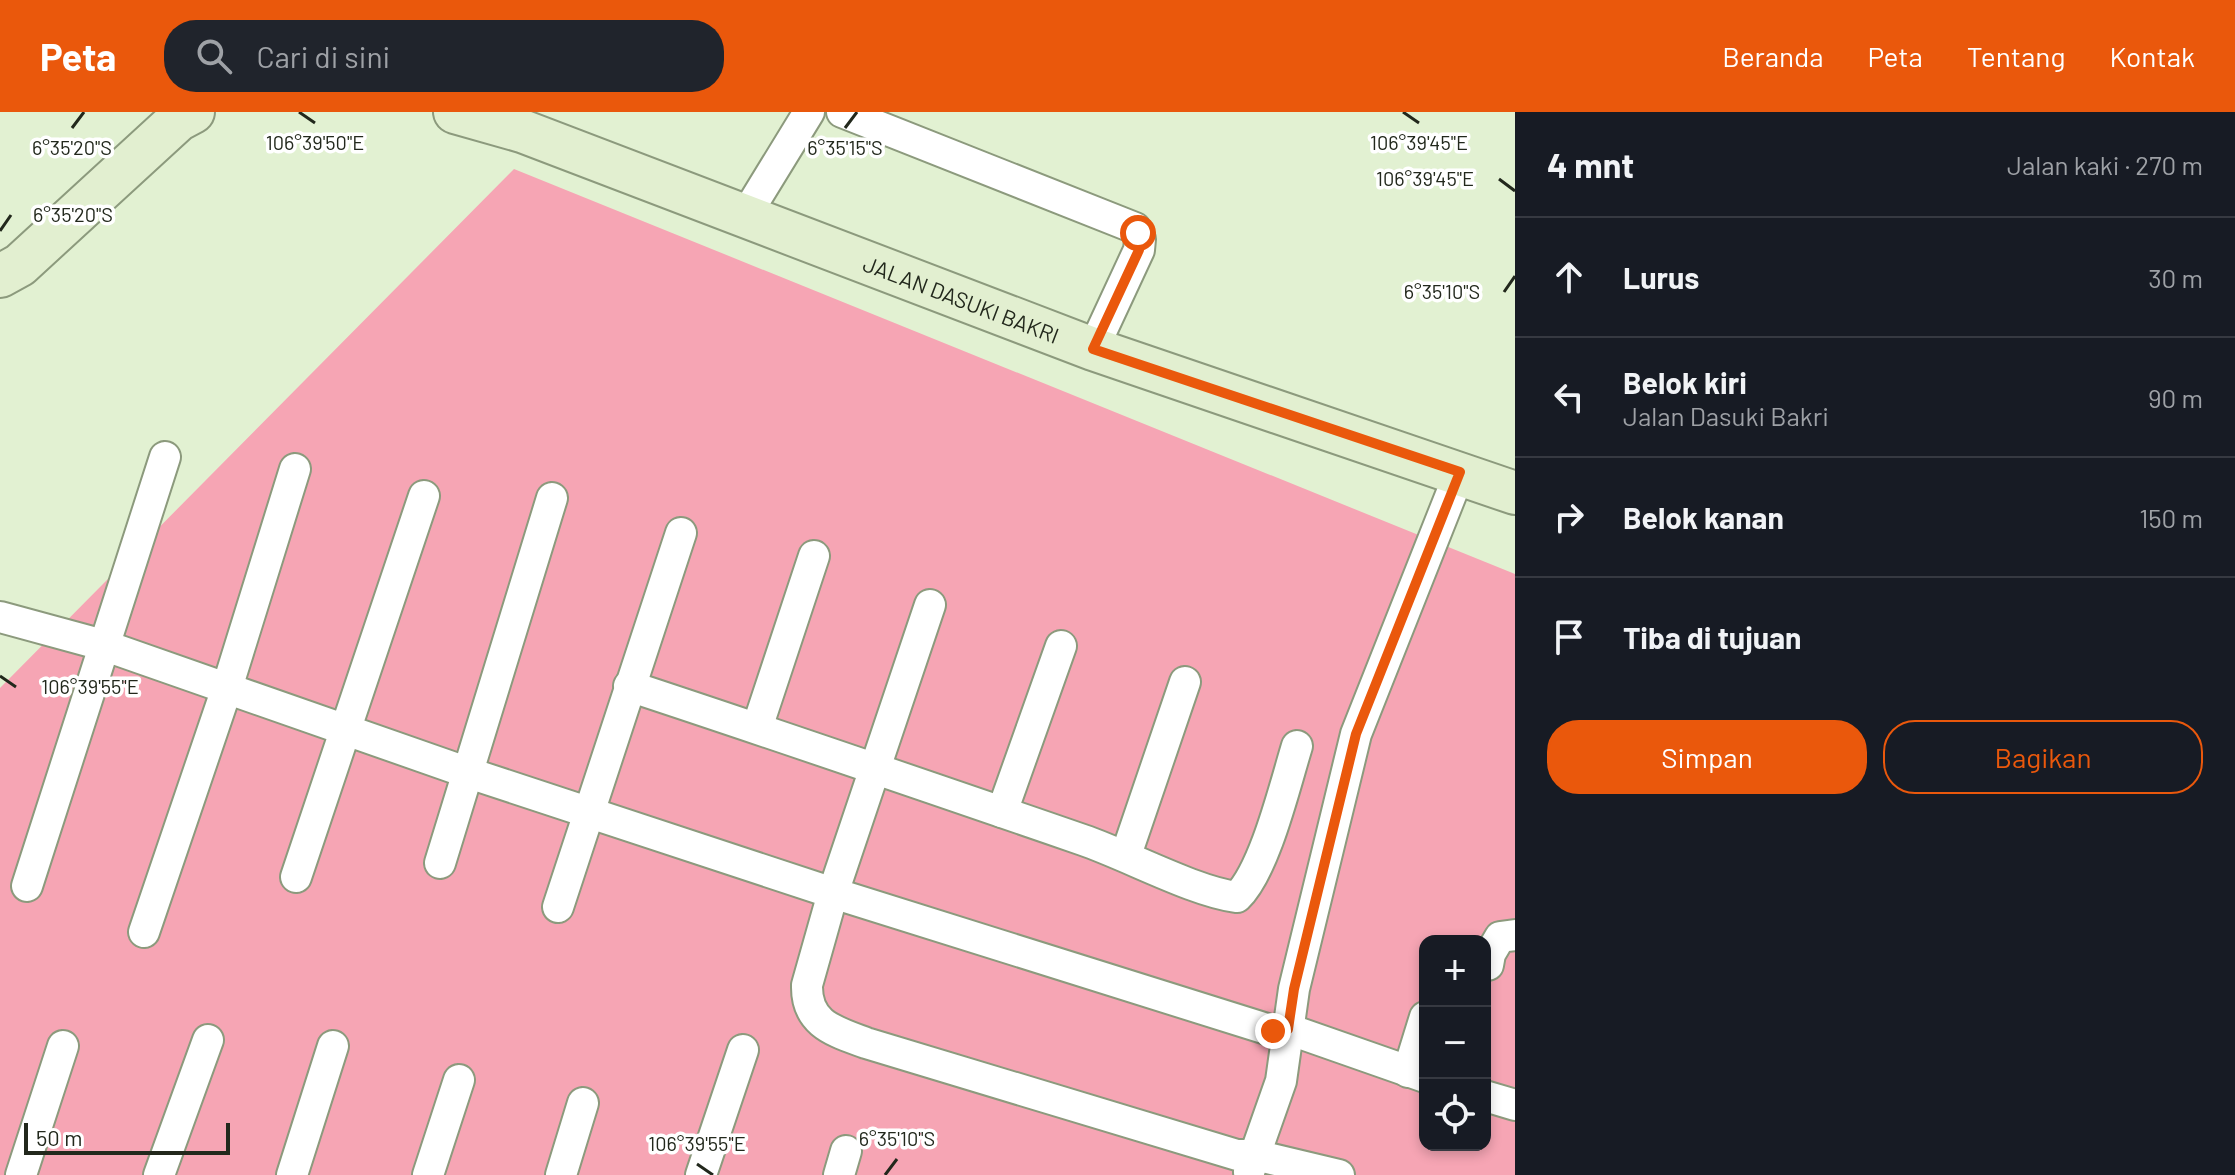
<!DOCTYPE html>
<html lang="id">
<meta charset="utf-8">
<style>
:root{--surface:#171b24;--page:#20242c;--text:#f1f3f6;--muted:#9ea1a6;--line:#363941;--accent:#ea580c}
body{margin:0;font-family:Barlow,sans-serif;background:var(--page);color:var(--text)}
.controls{position:absolute;right:24px;bottom:24px;display:grid;overflow:hidden;border-radius:16px;box-shadow:0 4px 12px #0003}
.controls button{width:72px;height:72px;display:grid;place-items:center;padding:0;border:0;border-bottom:2px solid var(--line);background:var(--surface);color:var(--text);font:40px sans-serif}
.scale{position:absolute;left:24px;bottom:20px;width:206px;box-sizing:border-box;padding-left:8px;border:4px solid #22281c;border-top:0;font-size:22px;line-height:28px;white-space:nowrap;color:#22281c;-webkit-text-stroke:6px #fff;paint-order:stroke}
.stop{position:absolute;width:24px;height:24px;margin:-18px;border:6px solid #ea580c;border-radius:50%;background:#fff}
.stop.end{background:#ea580c;border-color:#fff;box-shadow:0 2px 8px #0008}
.list{margin:0;padding:0;list-style:none}
h2{display:flex;justify-content:space-between;align-items:center;height:104px;margin:0;padding:0 32px;font-size:34px}
h2 small{font-size:26px;font-weight:400;color:var(--muted)}
.list li{display:grid;grid-template-columns:52px 1fr auto;gap:24px;align-items:center;box-sizing:border-box;height:120px;padding:0 32px;border-top:2px solid var(--line)}
.list b{display:block;font-size:30px;white-space:nowrap}
.list p{margin:0;font-size:26px;white-space:nowrap;color:var(--muted)}
.list em{font-size:26px;font-style:normal;color:var(--muted)}
.actions{display:flex;gap:16px;padding:24px 32px}
.actions a{flex:1;padding:18px 0;border:2px solid var(--accent);border-radius:32px;text-align:center;font-size:28px;color:var(--accent)}
.actions .main{background:var(--accent);color:#fff}
.icon{flex:none;width:44px;height:44px;fill:none;stroke:currentColor;stroke-width:2;stroke-linecap:round;stroke-linejoin:round}
.map{position:relative;flex:none;width:1515px;height:1063px;overflow:hidden}
header{display:flex;align-items:center;gap:48px;box-sizing:border-box;height:112px;padding:0 40px;background:var(--accent);color:#fff}
header strong{font-size:38px}
nav{display:flex;gap:44px;margin-inline-start:auto;font-size:28px}
.search{width:560px;height:72px;background:var(--page);display:flex;align-items:center;gap:20px;box-sizing:border-box;padding:0 28px;border-radius:32px;color:var(--muted);font-size:30px}
main{display:flex}
aside{flex:1;background:var(--surface)}
.map>svg:first-child{display:block}
.green{fill:#f6a5b4;fill-rule:evenodd}
.lines{fill:none;stroke-linecap:round;stroke-linejoin:round}
.street-casing{stroke:#8c9a7d;stroke-width:34}
.secondary-casing{stroke:#8c9a7d;stroke-width:46}
.street{stroke:#fff;stroke-width:30}
.secondary{stroke:#e2efd0;stroke-width:42}
.route{stroke:#ea580c;stroke-width:10}
.ticks{fill:none;stroke:#22281c;stroke-width:3}
.labels{text-anchor:middle;dominant-baseline:central;stroke-width:7;stroke-linejoin:round;paint-order:stroke}
.street-label{font-size:22px;fill:#22281c;stroke:#fff}
.ticks-label{font-size:20px;text-anchor:middle;fill:#22281c;stroke:#fff;stroke-width:7;stroke-linejoin:round;paint-order:stroke}
</style>
<header>
<strong>Peta</strong>
<div class="search"><svg class="icon" aria-label="search" viewBox="0 0 24 24"><circle cx="10" cy="10" r="6"/><path d="M15 15l6 6"/></svg>Cari di sini</div>
<nav><a>Beranda</a><a>Peta</a><a>Tentang</a><a>Kontak</a></nav>
</header>
<main>
<div class="map">
<svg width="1515" height="1063" viewBox="0 0 1515 1063">
<rect width="100%" height="100%" fill="#e2f1d2"/>
<path class="green" d="M514 57 1515 462V1063H0V576ZM1425 829H1485V1033H1425Z"/>
<g class="lines">
<g class="street-casing">
<g id="street">
<polyline points="842,0 1135,116 1140,127 1139,138 1093,237"/>
<polyline points="744,106 809,0"/>
<path d="M930 493 833 781 807 873C806 912 834 919 866 931L1237 1043H1255L1339 1063"/>
<polyline points="0,505 103,533 466,660 833,781 1273,919 1288,917 1425,965"/>
<path d="M629 574C781 624 932 676 1083 728 1127 743 1195 780 1237 785 1265 758 1285 673 1297 634"/>
<polyline points="757,616 814,444"/>
<polyline points="1002,700 1061,534"/>
<polyline points="1126,743 1185,570"/>
<polyline points="440,751 552,386"/>
<polyline points="296,765 424,384"/>
<polyline points="27,774 165,345"/>
<polyline points="558,795 681,421"/>
<polyline points="144,820 227,576 295,357"/>
<polyline points="1488,853 1490,842 1500,825 1515,823"/>
<polyline points="1408,960 1425,905"/>
<polyline points="1485,984 1515,993"/>
<polyline points="1249,1060 1281,969 1294,877 1356,622 1460,360"/>
<polyline points="21,1063 63,934"/>
<polyline points="159,1063 208,928"/>
<polyline points="292,1063 333,934"/>
<polyline points="428,1063 459,968"/>
<polyline points="561,1063 583,991"/>
<polyline points="701,1063 743,938"/>
<polyline points="839,1063 846,1039"/>
</g>
</g>
<g class="secondary-casing">
<g id="secondary">
<path id="s1" d="M455 0 522 19 1093 237 1515 381"/>
<polyline points="0,164 20,153 178,8 193,0"/>
</g>
</g>
<use href="#street" class="street"/>
<use href="#secondary" class="secondary"/>
</g>
<g class="lines">
<polyline class="route" points="1138,121 1139,138 1093,237 1460,360 1356,622 1294,877 1288,917 1273,919"/>
</g>
<path class="ticks" d="M299 0 315 11M1403 0 1419 11M72 16 84 0M845 16 857 0M1499 67 1515 79M0 119 11 103M1504 180 1515 164M0 564 16 575M697 1052 713 1063M885 1063 897 1047"/>
<g class="labels">
<g class="street-label">
<text stroke="none"><textPath href="#s1" startOffset="540">JALAN DASUKI BAKRI</textPath></text>
</g>
</g>
<g class="ticks-label">
<text x="315" y="38">106°39'50"E</text>
<text x="1419" y="38">106°39'45"E</text>
<text x="72" y="43">6°35'20"S</text>
<text x="845" y="43">6°35'15"S</text>
<text x="1425" y="74">106°39'45"E</text>
<text x="73" y="110">6°35'20"S</text>
<text x="1442" y="187">6°35'10"S</text>
<text x="90" y="582">106°39'55"E</text>
<text x="897" y="1034">6°35'10"S</text>
<text x="697" y="1039">106°39'55"E</text>
</g>
</svg>
<div class="controls">
<button>+</button>
<button>−</button>
<button><svg class="icon" aria-label="locate" viewBox="0 0 24 24"><circle cx="12" cy="12" r="6"/><path d="M12 2v4M12 18v4M2 12h4M18 12h4"/></svg></button>
</div>
<div class="scale">50 m</div>
<div class="stop" style="left:1138px;top:121px"></div>
<div class="stop end" style="left:1273px;top:919px"></div>
</div>
<aside>
<h2>4 mnt<small>Jalan kaki · 270 m</small></h2>
<ul class="list">
<li><svg class="icon" aria-label="ahead" viewBox="0 0 24 24"><path d="M12 20V5M6 11l6-6 6 6"/></svg><div><b>Lurus</b></div><em>30 m</em></li>
<li><svg class="icon" aria-label="left" viewBox="0 0 24 24"><path d="M17 20v-9H6M10 6l-5 5 5 5"/></svg><div><b>Belok kiri</b><p>Jalan Dasuki Bakri</p></div><em>90 m</em></li>
<li><svg class="icon" aria-label="right" viewBox="0 0 24 24"><path d="M7 20v-9h11M14 6l5 5-5 5"/></svg><div><b>Belok kanan</b></div><em>150 m</em></li>
<li><svg class="icon" aria-label="arrive" viewBox="0 0 24 24"><path d="M6 21V4h12l-3 4 3 4H6"/></svg><div><b>Tiba di tujuan</b></div></li>
</ul>
<div class="actions"><a class="main">Simpan</a><a>Bagikan</a></div>
</aside>
</main>
